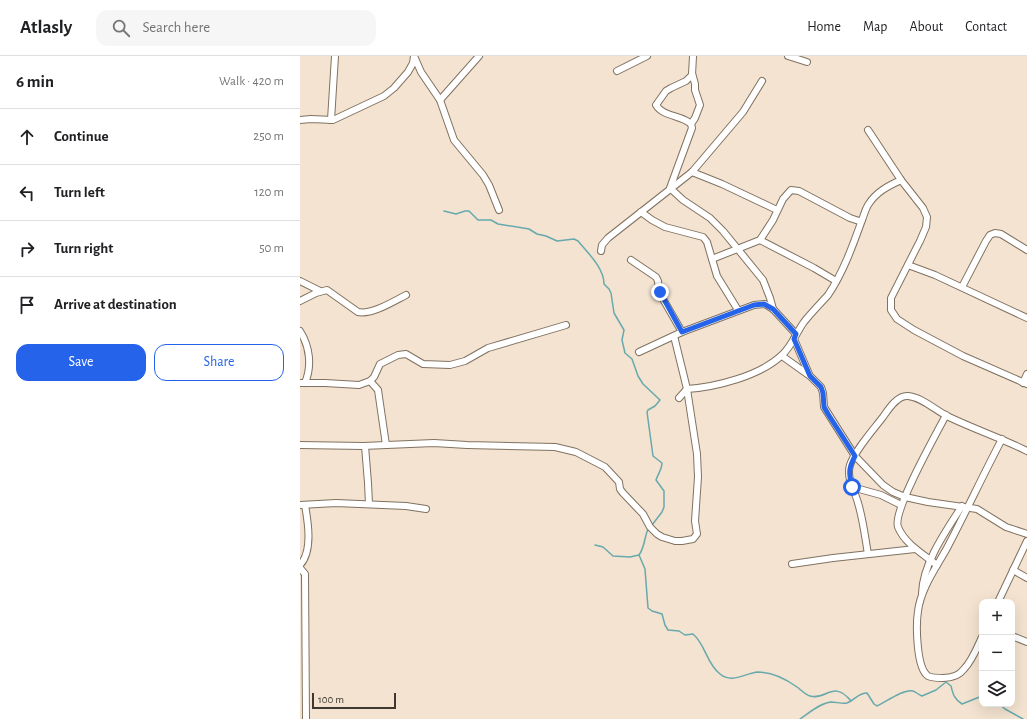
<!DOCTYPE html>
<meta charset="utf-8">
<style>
:root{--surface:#fff;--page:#f6f6f6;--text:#202124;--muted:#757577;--line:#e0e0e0;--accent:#2563eb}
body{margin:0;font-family:"Alegreya Sans",sans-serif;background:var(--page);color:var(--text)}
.controls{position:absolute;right:12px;bottom:12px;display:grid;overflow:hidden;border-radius:8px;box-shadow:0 4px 16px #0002}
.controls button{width:36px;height:36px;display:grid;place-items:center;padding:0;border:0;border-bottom:1px solid var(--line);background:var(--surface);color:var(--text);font:20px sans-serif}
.scale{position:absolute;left:12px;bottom:10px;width:84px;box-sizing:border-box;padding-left:4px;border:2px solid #3e3830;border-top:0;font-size:11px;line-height:14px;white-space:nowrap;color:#3e3830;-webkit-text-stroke:3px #f3e3d0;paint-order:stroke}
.stop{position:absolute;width:12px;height:12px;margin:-9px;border:3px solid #2563eb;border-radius:50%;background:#fff}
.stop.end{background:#2563eb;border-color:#fff;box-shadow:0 1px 4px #0008}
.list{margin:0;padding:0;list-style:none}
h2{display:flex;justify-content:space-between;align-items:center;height:52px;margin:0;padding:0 16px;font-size:17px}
h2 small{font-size:13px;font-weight:400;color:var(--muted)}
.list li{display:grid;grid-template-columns:26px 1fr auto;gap:12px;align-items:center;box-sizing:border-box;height:56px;padding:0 16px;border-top:1px solid var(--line)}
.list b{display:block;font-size:15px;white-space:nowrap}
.list em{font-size:13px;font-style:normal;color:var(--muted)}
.actions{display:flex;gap:8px;padding:12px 16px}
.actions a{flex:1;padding:9px 0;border:1px solid var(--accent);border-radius:12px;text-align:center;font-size:14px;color:var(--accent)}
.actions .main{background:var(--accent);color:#fff}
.icon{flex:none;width:22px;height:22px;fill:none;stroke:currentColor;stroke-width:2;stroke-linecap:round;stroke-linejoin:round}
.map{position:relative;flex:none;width:727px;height:663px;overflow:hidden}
header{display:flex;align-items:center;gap:24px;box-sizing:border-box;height:56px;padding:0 20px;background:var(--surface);border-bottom:1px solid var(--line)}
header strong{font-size:19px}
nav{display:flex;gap:22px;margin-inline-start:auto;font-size:14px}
.search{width:280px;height:36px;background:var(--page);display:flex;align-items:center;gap:10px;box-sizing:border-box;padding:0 14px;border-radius:12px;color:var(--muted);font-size:15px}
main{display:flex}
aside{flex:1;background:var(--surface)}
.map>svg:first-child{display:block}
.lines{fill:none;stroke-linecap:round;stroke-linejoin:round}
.stream{stroke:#67a9ad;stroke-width:1.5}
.street-casing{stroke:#807261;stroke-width:8}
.street{stroke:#fff;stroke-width:6}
.route{stroke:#2563eb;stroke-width:5}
</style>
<header>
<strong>Atlasly</strong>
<div class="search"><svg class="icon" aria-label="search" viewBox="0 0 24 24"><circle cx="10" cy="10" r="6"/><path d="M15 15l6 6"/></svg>Search here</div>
<nav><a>Home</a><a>Map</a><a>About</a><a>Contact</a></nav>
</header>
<main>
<aside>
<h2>6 min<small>Walk · 420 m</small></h2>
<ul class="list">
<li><svg class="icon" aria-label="ahead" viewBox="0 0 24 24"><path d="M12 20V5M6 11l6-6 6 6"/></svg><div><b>Continue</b></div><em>250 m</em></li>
<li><svg class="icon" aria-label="left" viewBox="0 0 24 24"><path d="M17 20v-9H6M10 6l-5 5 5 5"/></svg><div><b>Turn left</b></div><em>120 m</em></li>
<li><svg class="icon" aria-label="right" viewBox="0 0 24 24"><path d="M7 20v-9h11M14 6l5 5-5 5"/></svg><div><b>Turn right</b></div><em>50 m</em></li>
<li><svg class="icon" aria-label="arrive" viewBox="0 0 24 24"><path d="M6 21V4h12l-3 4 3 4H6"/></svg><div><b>Arrive at destination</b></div></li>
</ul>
<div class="actions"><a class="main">Save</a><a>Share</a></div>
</aside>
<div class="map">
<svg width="727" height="663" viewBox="0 0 727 663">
<rect width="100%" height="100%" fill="#f3e3d0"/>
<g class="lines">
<g class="stream">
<path d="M144 155 156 158 165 155H169L178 164H191L198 168 229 173 237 178 246 180 257 185 274 183 278 185C288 197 304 212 304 228L309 233 311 237 314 257 324 274 322 284 325 297 332 303 338 320 343 328 360 344 355 350 348 354 347 356 353 400 362 407C362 413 358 418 356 424L364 435V451L362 456 352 469"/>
<path d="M295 489 303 491 313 500 330 501 339 499C345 491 344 482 348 473"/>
<path d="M339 499 345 513 348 552 352 555 362 558 365 569 368 574 379 575 385 579 393 578C406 589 406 607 420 618 432 628 445 617 458 616 472 616 486 623 497 631 501 634 506 639 510 640 526 645 533 623 551 645"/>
<polyline points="699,648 705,653 723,663"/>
<path d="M500 663C509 657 520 647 531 646 536 646 542 648 547 647 555 644 558 637 567 637L574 648 577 650C586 646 603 633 613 635 616 636 619 639 622 640L636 634 646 626 651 630C653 638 654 643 662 648L682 640"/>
</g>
<g class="street-casing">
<g id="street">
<polyline points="114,0 121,16 140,44 154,84 183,119 189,129 199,154"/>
<path d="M393 0 392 19 386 25 371 32 366 35 356 49C363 61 382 59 391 68L392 72 370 132 383 144 410 162 423 175 463 224 470 242 473 253"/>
<polyline points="488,0 507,6"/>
<polyline points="317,15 347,0"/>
<polyline points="140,44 179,0"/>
<polyline points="0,64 11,63 33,64 84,40 94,32 108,16 113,7 114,0"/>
<polyline points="31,64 35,0"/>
<polyline points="391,68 395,62 400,49 395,34 395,28 392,17"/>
<polyline points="568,74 601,124 623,152 627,161 626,171 620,185 591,242 591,254 597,263 614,274 663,300 727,328"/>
<polyline points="392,116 422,128 477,154"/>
<polyline points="341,156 352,164 365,171 403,181 407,186 417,220 438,254"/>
<polyline points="460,184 514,212 536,225"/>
<polyline points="301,195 302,189 308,182 392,116 443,56 462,25"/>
<path d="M412 203 460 184 473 164 483 143 491 134 499 135 550 162 559 165 562 164C564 159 565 154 568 149 576 136 588 130 601 124"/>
<polyline points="331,204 356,221 358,225 359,236 382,276"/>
<polyline points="608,209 635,219 727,262"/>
<polyline points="0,225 20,235"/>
<polyline points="662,231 686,185 690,179 695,177 701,178 727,194"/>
<path d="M0 245 16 237 27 234 58 256C72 259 94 245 106 239"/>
<path d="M0 275C10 291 12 310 5 327"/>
<polyline points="494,283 509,318"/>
<polyline points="339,296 382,276 454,249 465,248 473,253 496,278"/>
<polyline points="482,300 510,320 521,331 523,337 524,351 555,400 583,429 593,436 605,441 628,446 677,453 706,471 727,478"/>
<polyline points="70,325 78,334 86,389"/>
<polyline points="0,327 25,327 59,329 70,325 74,321 80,308 98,299 106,298 123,308 150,309 165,305 188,292 266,269"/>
<polyline points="723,327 727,318"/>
<path d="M379 342 387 333C416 331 460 320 482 299 492 290 496 277 504 266 511 257 520 248 528 239 543 217 553 189 562 164"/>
<polyline points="0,389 63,390 134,387 167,389 255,391 276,396 305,411 319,426 320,433 323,437 343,458 350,471 357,478 362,481 375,485 382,485 393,483 397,478 395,465 398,421 397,398 387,333 374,280"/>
<polyline points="65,390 68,427 69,448"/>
<polyline points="552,431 581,439 601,449"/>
<polyline points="0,449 36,447 106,450 126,453"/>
<path d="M568 498C565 481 563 463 558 447 555 435 546 422 550 409 555 394 573 374 583 361 588 354 597 339 608 340 622 341 636 355 649 361 674 373 701 382 727 395"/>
<polyline points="492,508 533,502 615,493"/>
<path d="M0 509C13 495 8 466 5 449"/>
<path d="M637 509C623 498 605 488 598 471 592 455 637 377 646 359"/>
<polyline points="0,512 5,518 6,663"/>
<polyline points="713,514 727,522"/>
<path d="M622 537C623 507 646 475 662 450"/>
<polyline points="698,546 727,485"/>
<polyline points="712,580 727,586"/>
<path d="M682 581C677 592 672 605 664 613 659 620 651 622 643 622 638 622 632 622 628 620 616 612 616 568 618 555 621 532 636 512 647 492 666 456 683 419 702 383"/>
</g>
</g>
<use href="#street" class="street"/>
</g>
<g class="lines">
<path class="route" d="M360 236 382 276 454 249 464 248 473 253 496 278 494 283 510 320 521 331 523 337 524 351 528 358 555 400C548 413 549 418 552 431"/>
</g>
</svg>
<div class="controls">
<button>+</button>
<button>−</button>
<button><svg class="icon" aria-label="layers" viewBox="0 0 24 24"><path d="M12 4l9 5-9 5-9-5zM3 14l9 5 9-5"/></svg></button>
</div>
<div class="scale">100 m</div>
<div class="stop" style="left:552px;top:431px"></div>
<div class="stop end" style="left:360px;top:236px"></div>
</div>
</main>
